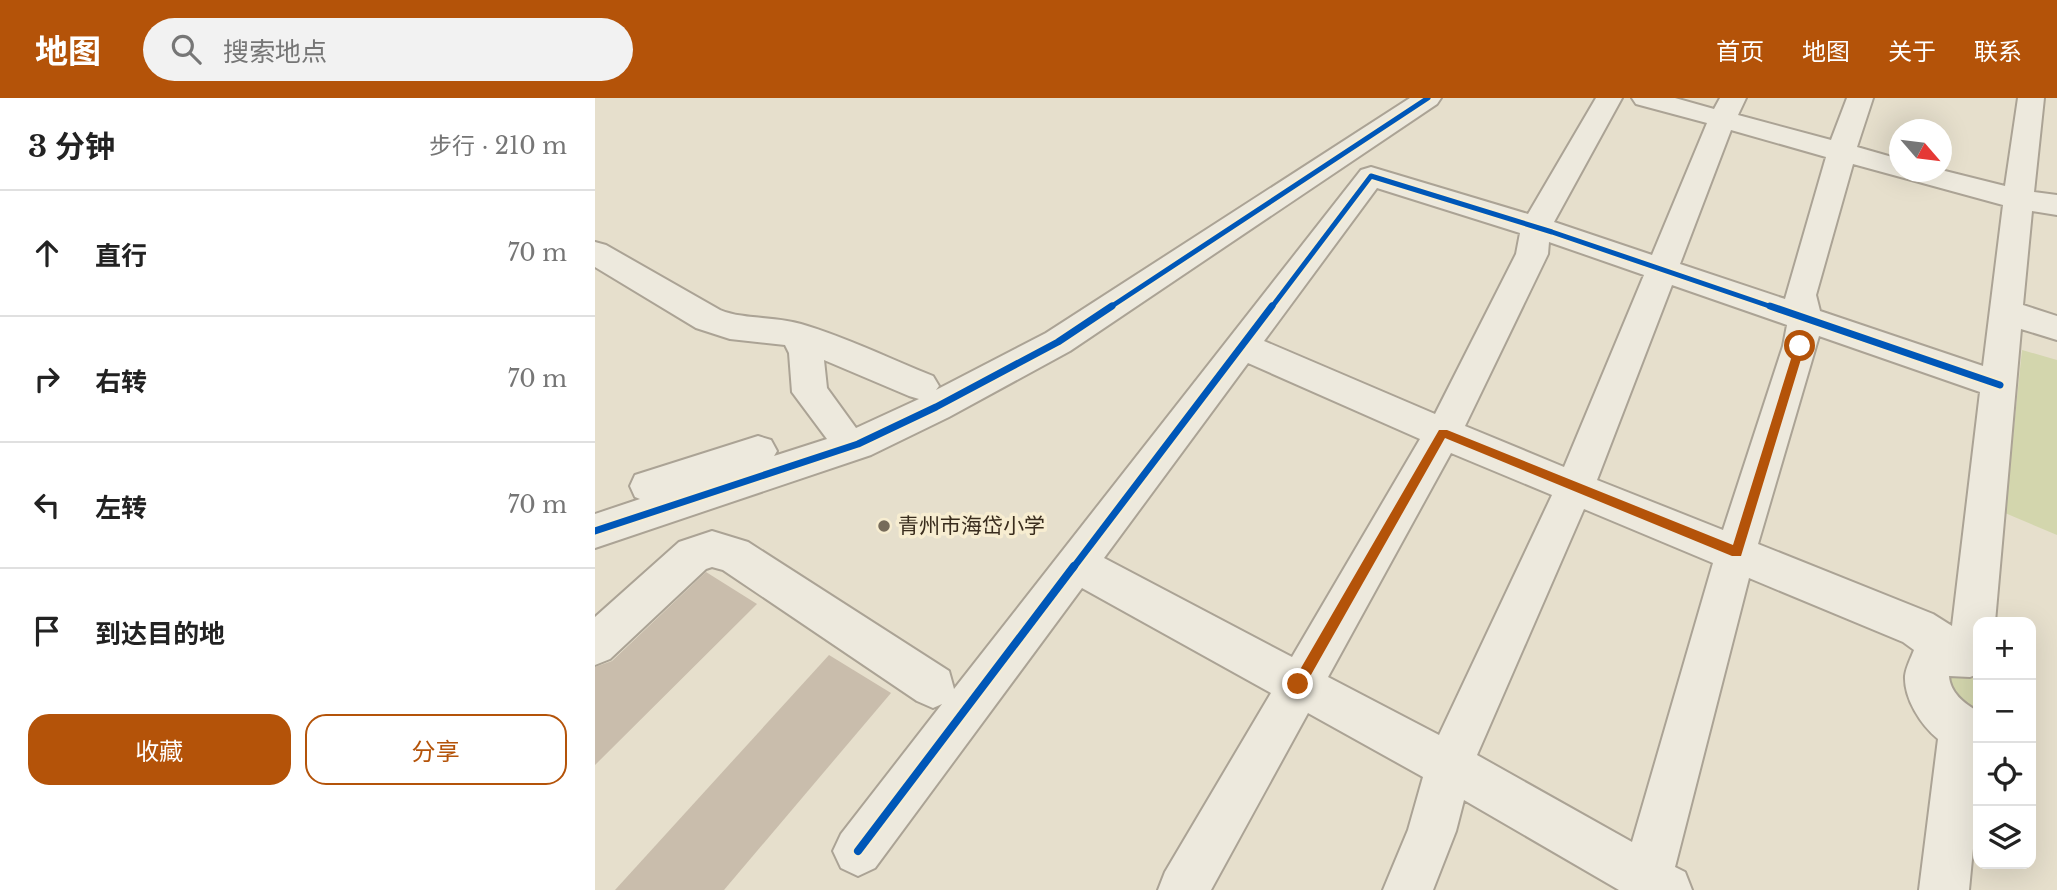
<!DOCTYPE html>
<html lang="zh">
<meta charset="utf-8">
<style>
:root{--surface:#fff;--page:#f2f2f2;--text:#222;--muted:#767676;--line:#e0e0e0;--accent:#b45309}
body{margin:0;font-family:"Libre Baskerville","Noto Sans SC",serif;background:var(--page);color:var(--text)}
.controls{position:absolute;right:21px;bottom:21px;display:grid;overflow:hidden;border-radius:14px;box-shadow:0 7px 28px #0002}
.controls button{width:63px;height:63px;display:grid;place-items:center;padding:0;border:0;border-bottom:2px solid var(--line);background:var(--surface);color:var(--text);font:35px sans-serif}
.compass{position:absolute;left:1294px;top:21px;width:63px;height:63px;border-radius:50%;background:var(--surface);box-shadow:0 7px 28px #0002;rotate:118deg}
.stop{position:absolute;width:21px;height:21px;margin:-16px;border:5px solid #b45309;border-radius:50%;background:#fff}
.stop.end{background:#b45309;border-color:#fff;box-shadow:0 2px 7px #0008}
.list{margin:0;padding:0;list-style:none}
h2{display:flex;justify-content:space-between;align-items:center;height:91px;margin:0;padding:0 28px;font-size:30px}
h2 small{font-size:23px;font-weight:400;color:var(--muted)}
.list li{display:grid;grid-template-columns:46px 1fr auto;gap:21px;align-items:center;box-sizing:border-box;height:126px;padding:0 28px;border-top:2px solid var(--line)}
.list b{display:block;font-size:26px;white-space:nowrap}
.list em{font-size:23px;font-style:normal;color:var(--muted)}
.actions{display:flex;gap:14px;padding:21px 28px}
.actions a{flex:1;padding:16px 0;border:2px solid var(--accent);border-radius:21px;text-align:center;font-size:24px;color:var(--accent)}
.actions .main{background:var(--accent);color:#fff}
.icon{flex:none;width:38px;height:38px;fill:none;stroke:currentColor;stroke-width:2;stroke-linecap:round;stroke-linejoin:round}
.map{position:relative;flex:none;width:1462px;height:792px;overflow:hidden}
header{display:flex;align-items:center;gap:42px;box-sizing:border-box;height:98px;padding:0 35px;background:var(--accent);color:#fff}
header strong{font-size:33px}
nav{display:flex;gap:38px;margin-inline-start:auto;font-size:24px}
.search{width:490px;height:63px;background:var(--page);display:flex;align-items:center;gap:18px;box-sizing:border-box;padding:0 24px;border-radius:38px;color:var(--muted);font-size:26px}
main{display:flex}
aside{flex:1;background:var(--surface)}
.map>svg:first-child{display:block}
.green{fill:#d3d6ad}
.building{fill:#c9bdac}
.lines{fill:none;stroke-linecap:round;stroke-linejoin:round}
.minor-casing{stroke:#aba395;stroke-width:4}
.minor{fill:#ede9dd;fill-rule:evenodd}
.cycleway-far2-casing{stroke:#f7edd1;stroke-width:9}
.cycleway-far1-casing{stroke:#f7edd1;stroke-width:11}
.cycleway-casing{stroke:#f7edd1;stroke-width:12}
.cycleway-far2{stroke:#0057b8;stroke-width:5}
.cycleway-far1{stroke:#0057b8;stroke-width:7}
.cycleway{stroke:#0057b8;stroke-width:8}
.route{fill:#b45309}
.poi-dot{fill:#766b5a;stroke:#f7edd1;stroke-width:2.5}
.labels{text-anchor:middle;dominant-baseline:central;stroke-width:7;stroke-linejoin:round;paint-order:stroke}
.poi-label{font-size:21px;fill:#392c1d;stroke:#f7edd1;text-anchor:start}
</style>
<header>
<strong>地图</strong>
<div class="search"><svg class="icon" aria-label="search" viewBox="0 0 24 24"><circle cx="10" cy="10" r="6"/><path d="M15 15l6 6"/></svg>搜索地点</div>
<nav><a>首页</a><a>地图</a><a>关于</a><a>联系</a></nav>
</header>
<main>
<aside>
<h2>3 分钟<small>步行 · 210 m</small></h2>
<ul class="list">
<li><svg class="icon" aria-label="ahead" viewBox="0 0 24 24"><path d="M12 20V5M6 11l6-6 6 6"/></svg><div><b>直行</b></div><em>70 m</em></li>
<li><svg class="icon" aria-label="right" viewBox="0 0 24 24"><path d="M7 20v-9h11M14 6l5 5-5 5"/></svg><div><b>右转</b></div><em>70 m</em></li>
<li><svg class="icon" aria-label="left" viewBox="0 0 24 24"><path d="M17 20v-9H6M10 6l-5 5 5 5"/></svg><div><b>左转</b></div><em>70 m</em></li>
<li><svg class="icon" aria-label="arrive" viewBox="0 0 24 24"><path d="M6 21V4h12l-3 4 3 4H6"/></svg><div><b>到达目的地</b></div></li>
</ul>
<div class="actions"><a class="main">收藏</a><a>分享</a></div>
</aside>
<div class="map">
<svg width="1462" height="792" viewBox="0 0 1462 792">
<rect width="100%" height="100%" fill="#e6dfcc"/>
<g class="green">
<polygon points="1427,252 1462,262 1462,437 1410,415"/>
<polygon points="1358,576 1378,576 1383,579 1383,614 1371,610 1353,586"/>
</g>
<g class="building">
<polygon points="111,474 162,506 0,667 0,569 17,563"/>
<polygon points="234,557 296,595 129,792 20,792"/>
</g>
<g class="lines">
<g class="minor-casing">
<g id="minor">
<path d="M815 0H846L842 6 475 253 354 319 276 357 0 450V416L45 401 40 399 35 388 40 377 163 338 176 342 182 353 179 358 232 341 197 294 194 255 190 247 135 241 101 230 0 169V144L11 147 125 212C150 222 179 218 206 226 251 239 295 261 338 278L344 288 341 292 451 235ZM229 262 314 298 324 301 261 330 232 290Z"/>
<path d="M1001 0H1027L959 124 1057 157 1112 25 1041 6 1037 0H1080L1119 11 1125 0H1151L1143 17 1236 42 1252 0H1278L1262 49 1304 61V74L1346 72 1410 88 1423 0H1449L1439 94 1462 97V117L1437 113 1428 207 1462 218V242L1426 231 1400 524H1383V576L1375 579 1354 578C1355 594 1369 606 1383 613V699L1374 792H1324L1343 641C1326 627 1309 601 1310 578 1311 569 1316 560 1319 552L1308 544 1154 480 1080 769 1090 774 1097 792H1024L869 702 861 733 838 792H788L813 732 828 679 713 615 616 792H563L570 774 676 595 487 490 280 770 263 778 246 770 238 753 246 736 347 606 338 610 322 603 128 472 117 469 111 471 15 561 0 567V519L84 444 117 433 153 444 354 573 359 591 766 72 776 69 786 72 933 116ZM1136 32 1231 59 1190 201 1085 166ZM1258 66 1408 107 1388 268 1225 213 1221 197ZM782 90 925 135 921 156 840 316 669 243ZM954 144 1049 177 969 369 870 328 953 156ZM1077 187 1192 227 1188 248 1128 432 1002 382ZM1224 238 1385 294 1357 528 1338 516 1163 446ZM653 265 825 341 697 559 509 460ZM856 355 957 397 844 637 733 579ZM989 411 1118 465 1037 744 882 657Z"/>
</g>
</g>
<use href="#minor" class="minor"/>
<g class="cycleway-far2-casing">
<g id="cycleway-far2">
<polyline points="514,210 833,0"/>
<polyline points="676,210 776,78 957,134 1180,210"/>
</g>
</g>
<g class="cycleway-far1-casing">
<g id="cycleway-far1">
<polyline points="1175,208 1405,287"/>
<polyline points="0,433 263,346 341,309 463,244 517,208"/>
<polyline points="478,470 677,208"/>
</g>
</g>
<g class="cycleway-casing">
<polyline id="cycleway" points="263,753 479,468"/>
</g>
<use href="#cycleway-far2" class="cycleway-far2"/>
<use href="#cycleway-far1" class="cycleway-far1"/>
<use href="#cycleway" class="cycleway"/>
</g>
<polygon class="route" points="1205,244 1210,248 1146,458 1137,458 850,340 708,591 699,591 699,582 844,332 852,332 1138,447 1200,248"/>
<circle class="poi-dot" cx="289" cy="428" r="7"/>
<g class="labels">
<g class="poi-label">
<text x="303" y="428">青州市海岱小学</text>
</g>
</g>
</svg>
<div class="controls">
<button>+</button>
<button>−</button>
<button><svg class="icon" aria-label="locate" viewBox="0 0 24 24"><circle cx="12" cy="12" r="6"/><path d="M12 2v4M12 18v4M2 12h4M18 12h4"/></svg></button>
<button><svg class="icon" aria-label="layers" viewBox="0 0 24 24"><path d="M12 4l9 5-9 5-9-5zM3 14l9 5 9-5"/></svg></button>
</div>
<svg class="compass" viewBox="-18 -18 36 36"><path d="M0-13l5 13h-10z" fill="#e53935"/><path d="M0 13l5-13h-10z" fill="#767676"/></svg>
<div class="stop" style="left:1205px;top:248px"></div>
<div class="stop end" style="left:703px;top:586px"></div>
</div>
</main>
